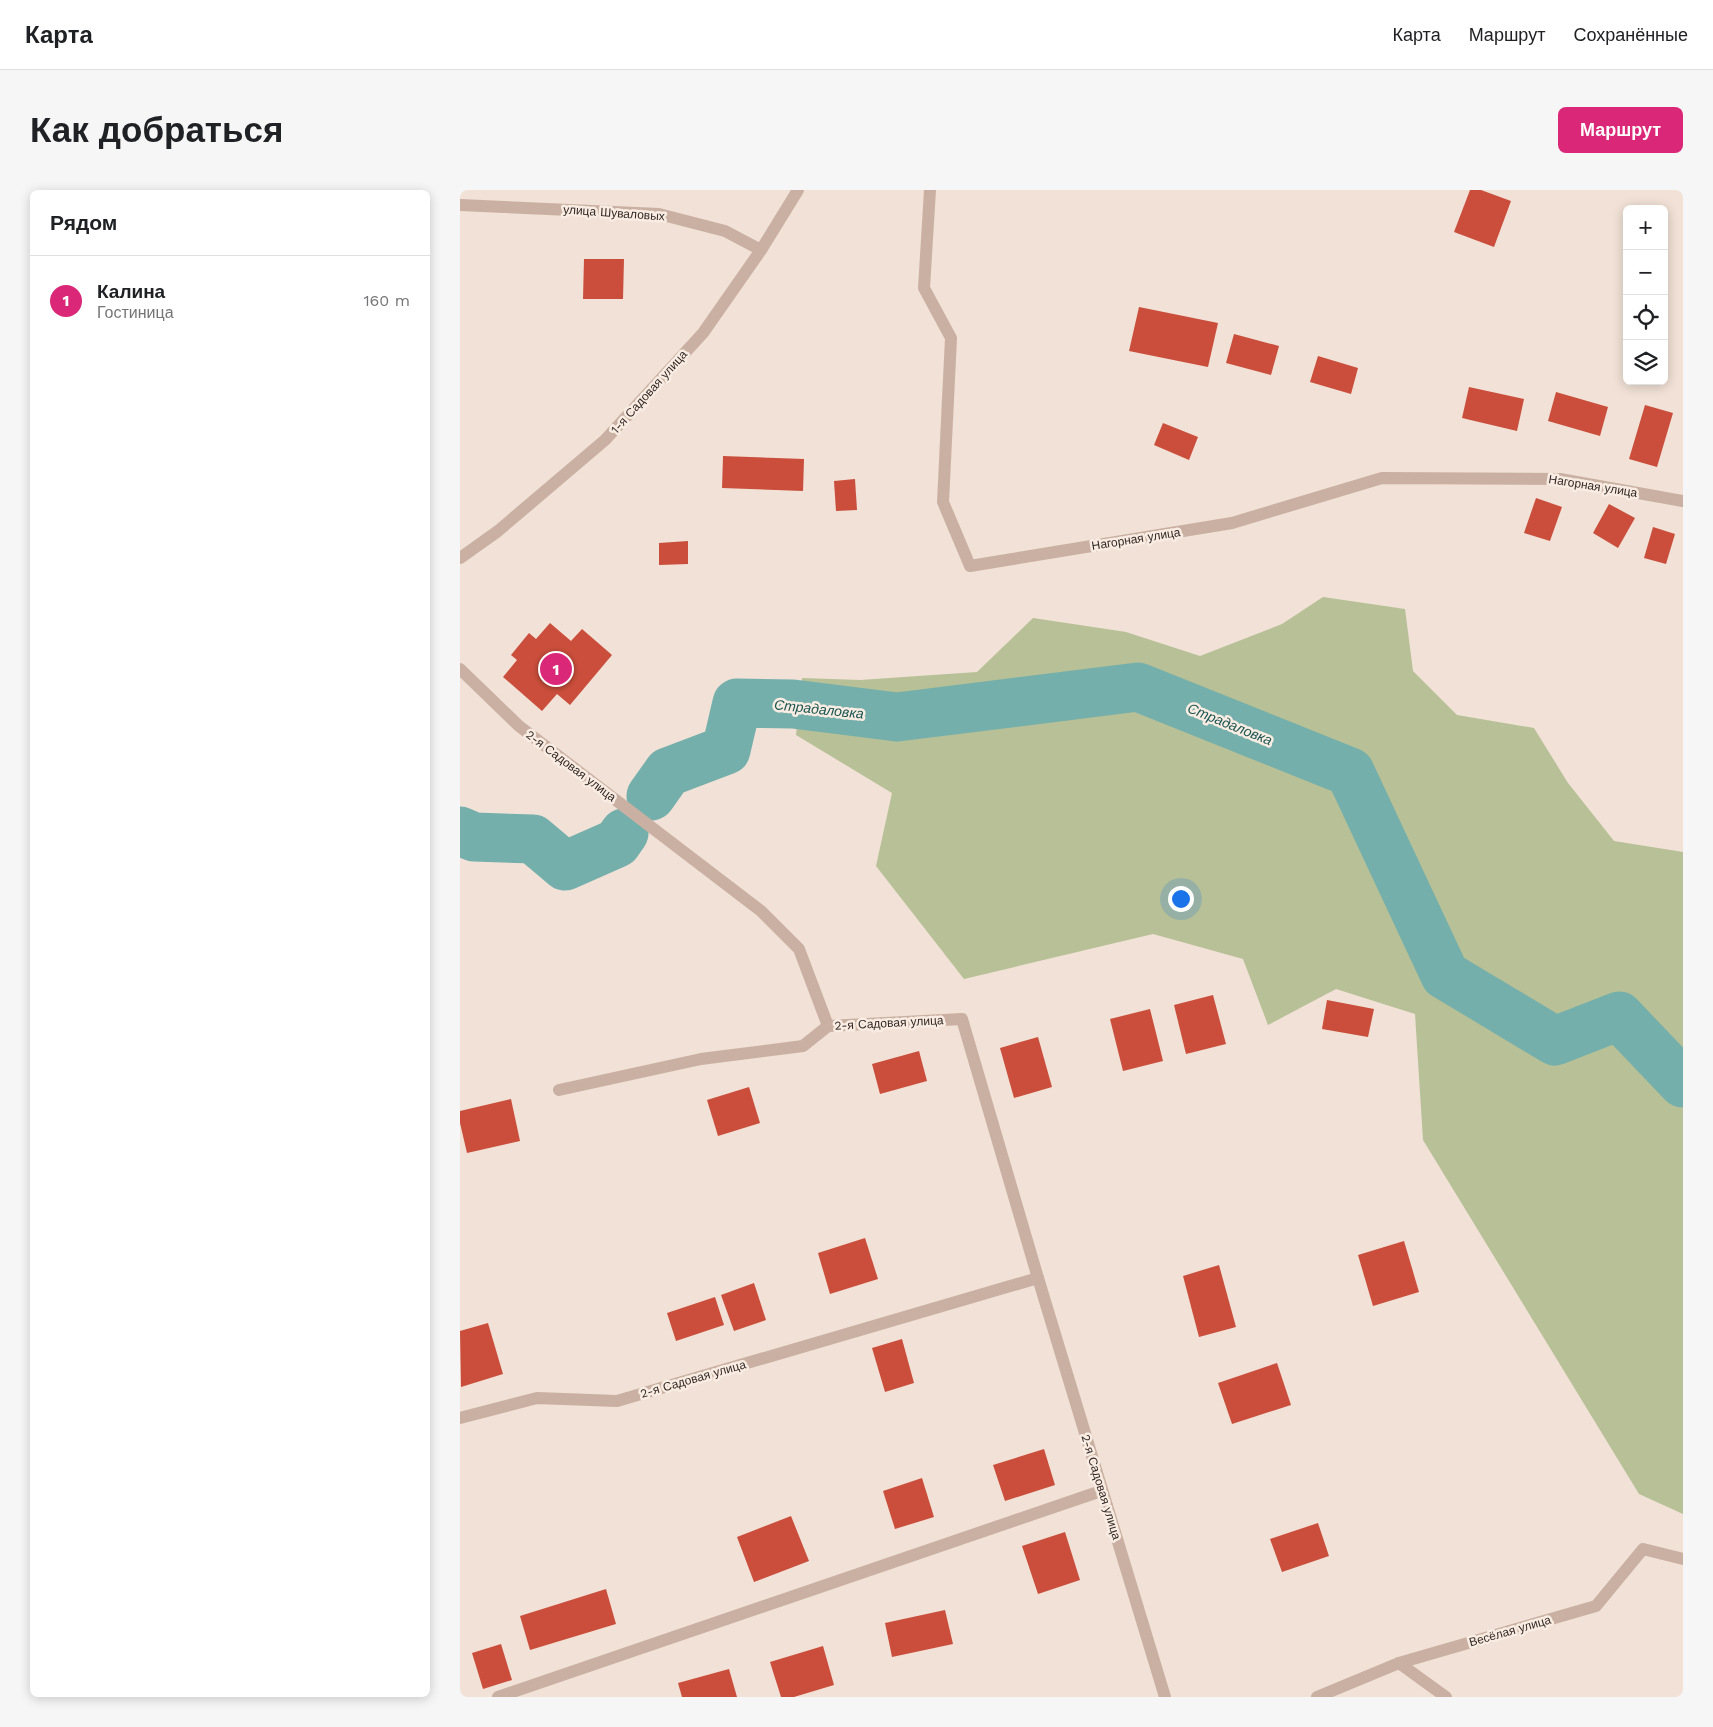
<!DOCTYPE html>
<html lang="ru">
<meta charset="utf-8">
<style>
:root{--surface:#fff;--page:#f6f6f6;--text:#202124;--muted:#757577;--line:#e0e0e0;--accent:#db2777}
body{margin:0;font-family:"Work Sans",sans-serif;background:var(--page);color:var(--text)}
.controls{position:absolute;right:15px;top:15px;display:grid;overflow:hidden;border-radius:8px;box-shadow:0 2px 12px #0003}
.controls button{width:45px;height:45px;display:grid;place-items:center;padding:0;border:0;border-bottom:1px solid var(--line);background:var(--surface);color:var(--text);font:25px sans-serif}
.you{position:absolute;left:720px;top:708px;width:18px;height:18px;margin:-12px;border:4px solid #fff;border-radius:50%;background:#1a73e8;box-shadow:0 0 0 8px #1a73e833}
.badge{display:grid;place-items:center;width:32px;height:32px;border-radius:50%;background:var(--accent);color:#fff;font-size:16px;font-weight:700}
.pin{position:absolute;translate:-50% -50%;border:2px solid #fff;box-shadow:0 1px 5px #0006}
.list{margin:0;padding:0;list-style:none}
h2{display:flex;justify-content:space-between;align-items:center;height:65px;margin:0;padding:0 20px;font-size:21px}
h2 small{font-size:16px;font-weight:400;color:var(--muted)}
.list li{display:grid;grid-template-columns:32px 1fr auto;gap:15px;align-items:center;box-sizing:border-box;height:90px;padding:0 20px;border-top:1px solid var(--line)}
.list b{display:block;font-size:19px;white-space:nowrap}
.list p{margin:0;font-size:16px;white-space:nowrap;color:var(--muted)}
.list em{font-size:16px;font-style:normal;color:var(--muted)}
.icon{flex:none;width:28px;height:28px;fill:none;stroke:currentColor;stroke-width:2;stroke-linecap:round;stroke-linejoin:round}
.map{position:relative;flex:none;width:1223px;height:1507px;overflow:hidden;border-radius:8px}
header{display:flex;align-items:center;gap:30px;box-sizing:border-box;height:70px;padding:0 25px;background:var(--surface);border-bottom:1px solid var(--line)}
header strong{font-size:24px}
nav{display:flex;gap:28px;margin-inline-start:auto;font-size:18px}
.intro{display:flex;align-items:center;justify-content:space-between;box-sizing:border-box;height:120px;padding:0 30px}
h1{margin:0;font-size:35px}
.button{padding:12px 22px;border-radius:8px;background:var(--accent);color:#fff;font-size:18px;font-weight:700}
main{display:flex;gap:30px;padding:0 30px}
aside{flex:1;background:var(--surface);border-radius:8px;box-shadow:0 2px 12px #0003}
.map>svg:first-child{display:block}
.green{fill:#b7c096}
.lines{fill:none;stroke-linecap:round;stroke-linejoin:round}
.river{stroke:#74afab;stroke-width:49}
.building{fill:#ca4e3b}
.service{stroke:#c9b0a2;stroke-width:12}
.minor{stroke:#c9b0a2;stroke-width:12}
.tertiary{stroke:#c9b0a2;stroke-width:12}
.labels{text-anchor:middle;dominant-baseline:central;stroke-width:5;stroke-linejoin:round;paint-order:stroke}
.street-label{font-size:12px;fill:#332825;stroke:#f9ece2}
.water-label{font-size:14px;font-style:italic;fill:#195653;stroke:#f9ece2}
</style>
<header>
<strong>Карта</strong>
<nav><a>Карта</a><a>Маршрут</a><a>Сохранённые</a></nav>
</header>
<div class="intro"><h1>Как добраться</h1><a class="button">Маршрут</a></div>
<main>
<aside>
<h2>Рядом<small></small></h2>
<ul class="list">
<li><span class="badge">1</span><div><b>Калина</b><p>Гостиница</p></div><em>160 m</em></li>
</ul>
</aside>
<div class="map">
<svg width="1223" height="1507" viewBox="0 0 1223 1507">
<rect width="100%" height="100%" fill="#f1e1d6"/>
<polygon class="green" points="863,407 945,419 953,481 997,525 1074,538 1108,593 1154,651 1223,662 1223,1324 1179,1304 963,950 955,824 876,799 808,835 783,769 693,744 504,789 416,676 432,603 336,545 342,488 400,490 517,482 573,428 666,442 740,466 822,434"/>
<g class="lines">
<g class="river">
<polyline points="191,606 208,582 266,560 277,513 333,514 437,527 678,497 890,582 985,785 1095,851 1159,826 1223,893"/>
<polyline points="0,641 14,647 73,649 105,676 157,653 164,643"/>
</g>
</g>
<g class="building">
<polygon points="1010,0 1021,0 1051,11 1034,57 994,42"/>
<polygon points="124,69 164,69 163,109 123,109"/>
<polygon points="679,117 758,133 748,177 669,161"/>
<polygon points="774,144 819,156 811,185 766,173"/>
<polygon points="858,166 898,178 891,204 850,192"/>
<polygon points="1009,197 1064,209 1057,241 1002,228"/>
<polygon points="1096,202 1148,217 1140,246 1088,231"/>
<polygon points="1185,215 1213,223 1197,277 1169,269"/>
<polygon points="703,233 738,247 729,270 694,255"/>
<polygon points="263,266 344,269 343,301 262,298"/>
<polygon points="395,289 397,320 376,321 374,291"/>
<polygon points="1076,308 1102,317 1090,351 1064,343"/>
<polygon points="1149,314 1175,328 1158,358 1133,343"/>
<polygon points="1193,337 1215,344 1206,374 1184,368"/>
<polygon points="228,351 228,374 199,375 199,353"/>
<polygon points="90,433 111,451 122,439 152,465 110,515 97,504 82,521 43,487 57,470 51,465 69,443 76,449"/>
<polygon points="753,805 766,854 726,864 714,815"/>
<polygon points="867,810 914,819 908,847 862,839"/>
<polygon points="690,819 703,871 663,881 650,829"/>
<polygon points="578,847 592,897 554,908 540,858"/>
<polygon points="459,861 467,891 420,904 412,874"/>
<polygon points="289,897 300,933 258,946 247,910"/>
<polygon points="51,909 60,951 7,963 0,933 0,921"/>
<polygon points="405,1048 418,1089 370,1104 358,1063"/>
<polygon points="944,1051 959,1102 913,1116 898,1065"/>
<polygon points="759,1075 776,1137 739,1147 723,1086"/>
<polygon points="294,1093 306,1130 274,1141 261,1105"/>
<polygon points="255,1107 264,1135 216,1151 207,1123"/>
<polygon points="28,1133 43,1184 1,1197 0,1141"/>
<polygon points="442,1149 454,1193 425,1202 412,1158"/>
<polygon points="817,1173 831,1215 772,1234 758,1193"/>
<polygon points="584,1259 595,1295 545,1311 533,1275"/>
<polygon points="462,1288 474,1327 435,1339 423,1301"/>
<polygon points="331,1326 349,1371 294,1392 277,1347"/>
<polygon points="858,1333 869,1366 822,1382 810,1349"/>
<polygon points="605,1342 620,1390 578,1404 562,1356"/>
<polygon points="146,1399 156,1434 70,1460 60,1426"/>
<polygon points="485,1420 493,1454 432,1467 425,1433"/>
<polygon points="41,1454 52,1490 23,1499 12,1463"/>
<polygon points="363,1456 374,1495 334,1507 321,1507 310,1472"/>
<polygon points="269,1479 277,1507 222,1507 218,1493"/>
</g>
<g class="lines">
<polyline class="service" points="939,1473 986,1507"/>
<g class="minor">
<polyline points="470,0 464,98 491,148 483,312 510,376 772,333 922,288 1100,289 1223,311"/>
<polyline points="0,15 199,24 265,41 301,60"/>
<polyline points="0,479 59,536 301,721 339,759 368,836 502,829 578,1088 705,1507"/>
<polyline points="99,900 241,869 343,856 368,836"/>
<polyline points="0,1228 77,1208 157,1211 578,1088"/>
<polyline points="38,1507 641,1301"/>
<polyline points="857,1507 939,1473 1136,1416 1183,1359 1223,1369"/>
</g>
<polyline class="tertiary" points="0,368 38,341 145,250 243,143 301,60 338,0"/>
</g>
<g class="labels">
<g class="street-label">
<text transform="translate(154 23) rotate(4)">улица Шуваловых</text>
<text transform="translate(189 202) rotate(-48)">1-я Садовая улица</text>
<text transform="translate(1133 296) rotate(9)">Нагорная улица</text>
<text transform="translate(676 349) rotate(-9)">Нагорная улица</text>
<text transform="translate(111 576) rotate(37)">2-я Садовая улица</text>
<text transform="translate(429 833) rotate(-3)">2-я Садовая улица</text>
<text transform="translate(233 1189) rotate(-16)">2-я Садовая улица</text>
<text transform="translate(641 1297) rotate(73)">2-я Садовая улица</text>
<text transform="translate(1050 1441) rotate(-16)">Весёлая улица</text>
</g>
<g class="water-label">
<text transform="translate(359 519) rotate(6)">Страдаловка</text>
<text transform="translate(770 534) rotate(22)">Страдаловка</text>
</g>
</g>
</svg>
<div class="controls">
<button>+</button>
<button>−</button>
<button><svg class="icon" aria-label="locate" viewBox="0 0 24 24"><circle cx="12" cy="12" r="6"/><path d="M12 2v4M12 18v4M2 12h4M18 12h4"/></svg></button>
<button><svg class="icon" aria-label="layers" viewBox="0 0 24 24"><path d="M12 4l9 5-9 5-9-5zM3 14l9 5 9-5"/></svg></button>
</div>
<div class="you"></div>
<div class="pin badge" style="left:96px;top:479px">1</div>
</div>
</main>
